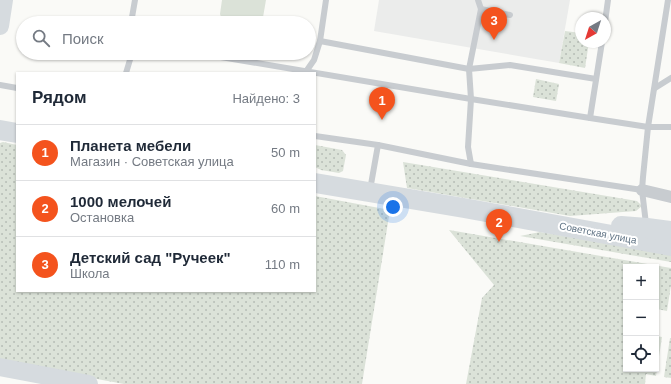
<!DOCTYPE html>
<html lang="ru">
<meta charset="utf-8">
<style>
:root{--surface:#fff;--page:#f6f6f7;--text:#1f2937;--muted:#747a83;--line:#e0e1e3;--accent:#f4531d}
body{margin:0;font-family:Helvetica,sans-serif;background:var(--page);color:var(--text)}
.controls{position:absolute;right:12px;bottom:12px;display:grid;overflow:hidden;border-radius:0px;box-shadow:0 1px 3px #0004}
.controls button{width:36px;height:36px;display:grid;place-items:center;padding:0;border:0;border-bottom:1px solid var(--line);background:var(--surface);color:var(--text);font:20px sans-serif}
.compass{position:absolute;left:575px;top:12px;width:36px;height:36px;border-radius:50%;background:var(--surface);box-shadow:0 1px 3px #0004;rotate:219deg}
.you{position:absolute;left:393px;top:207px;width:14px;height:14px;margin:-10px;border:3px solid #fff;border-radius:50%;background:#1a73e8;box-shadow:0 0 0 6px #1a73e833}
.badge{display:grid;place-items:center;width:26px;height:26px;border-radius:50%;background:var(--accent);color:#fff;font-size:13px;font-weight:700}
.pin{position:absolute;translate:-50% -33px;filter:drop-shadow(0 1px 2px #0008)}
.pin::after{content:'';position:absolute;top:21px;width:14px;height:12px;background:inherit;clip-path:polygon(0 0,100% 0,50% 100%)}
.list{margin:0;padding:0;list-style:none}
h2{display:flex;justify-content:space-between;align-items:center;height:52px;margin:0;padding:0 16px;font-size:17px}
h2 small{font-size:13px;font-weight:400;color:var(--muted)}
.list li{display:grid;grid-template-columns:26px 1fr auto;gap:12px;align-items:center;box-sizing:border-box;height:56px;padding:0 16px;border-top:1px solid var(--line)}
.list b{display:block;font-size:15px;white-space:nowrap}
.list p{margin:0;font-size:13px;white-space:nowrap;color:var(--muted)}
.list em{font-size:13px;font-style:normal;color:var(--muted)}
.icon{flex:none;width:22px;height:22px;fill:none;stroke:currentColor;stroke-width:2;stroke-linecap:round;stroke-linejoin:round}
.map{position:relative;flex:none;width:671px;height:384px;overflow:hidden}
.search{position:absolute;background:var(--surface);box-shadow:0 1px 3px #0004;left:16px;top:16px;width:300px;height:44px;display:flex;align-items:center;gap:10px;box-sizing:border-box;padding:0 14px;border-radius:22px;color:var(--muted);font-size:15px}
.panel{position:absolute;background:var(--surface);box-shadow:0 1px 3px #0004;left:16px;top:72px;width:300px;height:220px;border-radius:0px}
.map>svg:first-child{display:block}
.built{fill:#ebeceb}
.grass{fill:url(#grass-dots)}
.garden{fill:#dbe2d8}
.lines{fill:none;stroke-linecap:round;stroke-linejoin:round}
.service{stroke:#c8ccd0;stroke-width:6}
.minor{stroke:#c8ccd0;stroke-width:12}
.secondary{stroke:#d6dbdf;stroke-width:18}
.primary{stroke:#d6dbdf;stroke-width:20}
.labels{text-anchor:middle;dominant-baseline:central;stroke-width:4;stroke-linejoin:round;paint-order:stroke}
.street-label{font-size:10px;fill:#627586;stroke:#fff}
</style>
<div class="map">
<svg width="671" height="384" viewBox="0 0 671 384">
<defs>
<pattern id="grass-dots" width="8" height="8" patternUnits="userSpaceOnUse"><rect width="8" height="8" fill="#dbe2d8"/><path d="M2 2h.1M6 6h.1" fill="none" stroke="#b5bcb5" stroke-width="1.8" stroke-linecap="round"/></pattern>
</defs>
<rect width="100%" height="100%" fill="#fafaf7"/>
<polygon class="built" points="379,0 570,0 559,63 374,31"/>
<g class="grass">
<polygon points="565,31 581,33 581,42 589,42 585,68 559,63"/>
<polygon points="536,79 559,84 556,101 533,97"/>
<polygon points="3,142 17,145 17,291 315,291 315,196 390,210 362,384 124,384 0,361 0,143"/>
<polygon points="315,145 342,150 346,155 343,171 339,173 321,170 315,167"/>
<polygon points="403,162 637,201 642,206 636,211 570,216 407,188"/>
<polygon points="449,230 671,268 671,285 667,311 657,309 656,314 656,267 626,267 626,369 656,369 656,336 662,337 656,376 646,374 645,384 466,384 482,298 494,285"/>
<polygon points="540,232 671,254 671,262 520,236"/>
<polygon points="670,338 671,338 671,378 664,377"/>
</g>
<polygon class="garden" points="222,0 266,0 262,23 223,23 220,14"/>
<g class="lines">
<g class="service">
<polyline points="478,0 481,9"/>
<polyline points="605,22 608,0"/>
<polyline points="131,23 135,0"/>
<polyline points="320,41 469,69 510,65 596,79"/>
<polyline points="197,53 471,99 590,118 648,127 671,127"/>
<polyline points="126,73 132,53"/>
<polyline points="305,73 314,60 320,41 326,0"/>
<polyline points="0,85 17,88"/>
<polyline points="655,88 671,78"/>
<polyline points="590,118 602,42"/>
<polyline points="315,136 378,145 471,164 642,190"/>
<polyline points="471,164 468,147 471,99 469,69 481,9 510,15"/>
<polyline points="370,190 378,145"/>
<polyline points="646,224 642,190 643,177 648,127 668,0"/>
</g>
<polyline class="minor" points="642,190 671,197"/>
<g class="secondary">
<polyline points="0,26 4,0"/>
<polyline points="0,367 89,384"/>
</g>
<g class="primary">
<polyline points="0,130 17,133"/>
<polyline points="315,183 464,208 671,246"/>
<polyline points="621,226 647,228 671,231"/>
</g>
</g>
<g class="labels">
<g class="street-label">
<text transform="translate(598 233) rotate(11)">Советская улица</text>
</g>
</g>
</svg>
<div class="controls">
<button>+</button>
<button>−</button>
<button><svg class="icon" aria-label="locate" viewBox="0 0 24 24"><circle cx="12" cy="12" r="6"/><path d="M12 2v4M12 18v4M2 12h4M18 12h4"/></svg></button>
</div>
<svg class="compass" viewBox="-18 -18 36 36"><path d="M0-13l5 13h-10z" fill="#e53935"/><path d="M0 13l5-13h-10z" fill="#747a83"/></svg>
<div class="you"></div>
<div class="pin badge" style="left:382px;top:120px">1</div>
<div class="pin badge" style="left:499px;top:242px">2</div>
<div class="pin badge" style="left:494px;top:40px">3</div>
<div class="search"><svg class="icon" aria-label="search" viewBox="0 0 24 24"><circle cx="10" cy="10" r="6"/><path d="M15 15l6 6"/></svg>Поиск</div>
<section class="panel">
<h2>Рядом<small>Найдено: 3</small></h2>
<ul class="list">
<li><span class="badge">1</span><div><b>Планета мебели</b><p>Магазин · Советская улица</p></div><em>50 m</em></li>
<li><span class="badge">2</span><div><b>1000 мелочей</b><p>Остановка</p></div><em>60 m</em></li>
<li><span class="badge">3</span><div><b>Детский сад &quot;Ручеек&quot;</b><p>Школа</p></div><em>110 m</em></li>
</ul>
</section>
</div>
